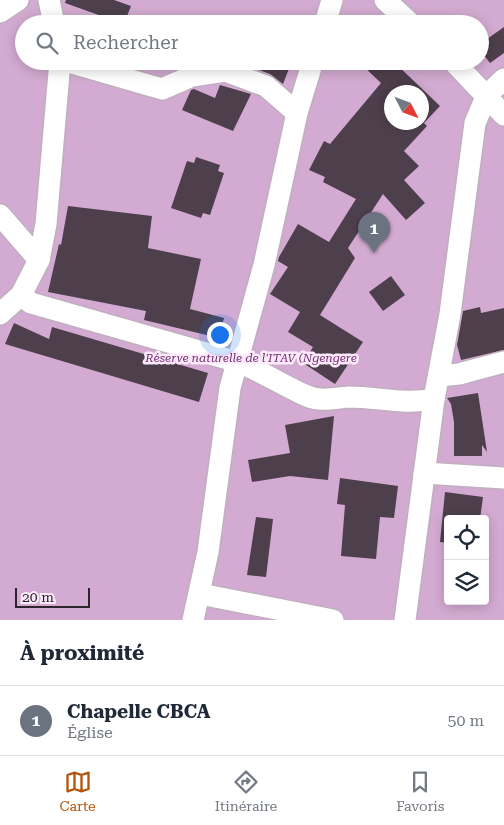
<!DOCTYPE html>
<html lang="fr">
<meta charset="utf-8">
<style>
:root{--surface:#fff;--page:#f6f6f7;--text:#1f2937;--muted:#747a83;--line:#e0e1e3;--accent:#b45309}
body{margin:0;font-family:"Roboto Serif",serif;background:var(--page);color:var(--text)}
.controls{position:absolute;right:15px;bottom:15px;display:grid;overflow:hidden;border-radius:5px;box-shadow:0 2px 12px #0003}
.controls button{width:45px;height:45px;display:grid;place-items:center;padding:0;border:0;border-bottom:1px solid var(--line);background:var(--surface);color:var(--text);font:25px sans-serif}
.compass{position:absolute;left:384px;top:85px;width:45px;height:45px;border-radius:50%;background:var(--surface);box-shadow:0 2px 12px #0003;rotate:132deg}
.scale{position:absolute;left:15px;bottom:12px;width:75px;box-sizing:border-box;padding-left:5px;border:2px solid #2c262c;border-top:0;font-size:14px;line-height:18px;white-space:nowrap;color:#2c262c;-webkit-text-stroke:4px #fdebfc;paint-order:stroke}
.you{position:absolute;left:219px;top:334px;width:18px;height:18px;margin:-12px;border:4px solid #fff;border-radius:50%;background:#1a73e8;box-shadow:0 0 0 8px #1a73e833}
.badge{display:grid;place-items:center;width:32px;height:32px;border-radius:50%;background:var(--accent);color:#fff;font-size:16px;font-weight:700}
.pin{position:absolute;translate:-50% -41px;filter:drop-shadow(0 1px 2px #0008)}
.pin::after{content:'';position:absolute;top:26px;width:18px;height:15px;background:inherit;clip-path:polygon(0 0,100% 0,50% 100%)}
.list{margin:0;padding:0;list-style:none}
h2{display:flex;justify-content:space-between;align-items:center;height:65px;margin:0;padding:0 20px;font-size:21px}
h2 small{font-size:16px;font-weight:400;color:var(--muted)}
.list li{display:grid;grid-template-columns:32px 1fr auto;gap:15px;align-items:center;box-sizing:border-box;height:70px;padding:0 20px;border-top:1px solid var(--line)}
.list b{display:block;font-size:19px;white-space:nowrap}
.list p{margin:0;font-size:16px;white-space:nowrap;color:var(--muted)}
.list em{font-size:16px;font-style:normal;color:var(--muted)}
.icon{flex:none;width:28px;height:28px;fill:none;stroke:currentColor;stroke-width:2;stroke-linecap:round;stroke-linejoin:round}
.map{position:relative;flex:none;width:504px;height:620px;overflow:hidden}
.search{position:absolute;background:var(--surface);box-shadow:0 2px 12px #0003;left:15px;right:15px;top:15px;height:55px;display:flex;align-items:center;gap:12px;box-sizing:border-box;padding:0 18px;border-radius:28px;color:var(--muted);font-size:19px}
.sheet{height:135px;background:var(--surface)}
nav{display:flex;justify-content:space-around;align-items:center;box-sizing:border-box;height:70px;border-top:1px solid var(--line);background:var(--surface);font-size:14px;color:var(--muted)}
nav a{display:grid;justify-items:center;gap:2px}
nav .on{color:var(--accent)}
.map>svg:first-child{display:block}
.green{fill:#d3aad1;fill-rule:evenodd}
.building{fill:#4e3f4d;fill-rule:evenodd}
.lines{fill:none;stroke-linecap:round;stroke-linejoin:round}
.street-casing{stroke:#c0afbf;stroke-width:24}
.street{stroke:#fff;stroke-width:21}
.labels{text-anchor:middle;dominant-baseline:central;stroke-width:5;stroke-linejoin:round;paint-order:stroke}
.park-label{font-size:12px;font-style:italic;fill:#732e73;stroke:#fdebfc}
</style>
<div class="map">
<svg width="504" height="620" viewBox="0 0 504 620">
<rect width="100%" height="100%" fill="#f0ddef"/>
<path class="green" d="M0 0H504V620H0ZM24 24H480V61H24ZM392 92H422V122H392ZM448 519H485V601H448Z"/>
<g class="building">
<polygon points="66,0 114,0 131,6 124,24 65,3"/>
<polygon points="504,27 504,53 490,63 480,50 480,44"/>
<polygon points="235,61 292,61 283,84 270,74"/>
<path d="M358 61H393L440 106 424 123 427 126 404 151 419 166 404 180 425 203 406 220 383 194 348 248 355 258 320 315 363 342 335 384 303 363 313 347 288 332 300 312 270 294 288 267 278 261 279 257 298 224 329 242 356 199 323 182 325 177 309 170 324 141 330 144 381 83ZM392 92H422V122H392Z"/>
<polygon points="220,85 251,94 233,131 182,110 191,90 194,89 215,98"/>
<polygon points="196,157 220,165 218,171 224,173 210,215 203,213 201,218 171,208 187,161 194,163"/>
<polygon points="68,206 152,216 148,248 201,259 190,309 224,318 219,338 144,320 146,311 48,292 59,244 61,245"/>
<polygon points="391,276 405,295 383,311 369,292"/>
<polygon points="480,307 481,313 504,308 504,350 461,360 457,345 463,311"/>
<polygon points="14,323 49,339 52,327 208,373 199,402 5,344"/>
<polygon points="478,393 487,452 482,445 482,456 454,456 454,422 451,404 447,398"/>
<polygon points="334,416 328,480 290,476 252,482 248,460 290,453 285,425"/>
<polygon points="340,478 398,486 394,518 380,517 376,559 341,556 345,505 337,504"/>
<polygon points="445,492 483,497 480,519 448,519 448,543 440,542"/>
<polygon points="256,517 273,519 266,577 247,575"/>
</g>
<g class="lines">
<g class="street-casing">
<g id="street">
<polyline points="49,0 54,24"/>
<polyline points="385,0 411,24"/>
<polyline points="0,12 18,0"/>
<polyline points="325,24 332,0"/>
<polyline points="65,61 162,89 192,76 225,71 266,86 297,113"/>
<polyline points="453,61 504,115"/>
<polyline points="0,215 39,260"/>
<path d="M21 295 31 303 238 362C263 372 284 386 307 396 321 402 335 398 349 397 378 397 405 405 434 399"/>
<polyline points="0,314 21,295 39,260 46,224 60,61"/>
<polyline points="439,376 459,374 504,362"/>
<polyline points="424,473 504,478"/>
<polyline points="200,594 333,620"/>
<polyline points="193,620 208,552 230,388 264,265 297,113 313,61"/>
<polyline points="405,620 434,399 450,314 475,123 487,95 504,79"/>
</g>
</g>
<use href="#street" class="street"/>
</g>
<g class="labels">
<g class="park-label">
<text x="251" y="358">Réserve naturelle de l'ITAV (Ngengere</text>
</g>
</g>
</svg>
<div class="controls">
<button><svg class="icon" aria-label="locate" viewBox="0 0 24 24"><circle cx="12" cy="12" r="6"/><path d="M12 2v4M12 18v4M2 12h4M18 12h4"/></svg></button>
<button><svg class="icon" aria-label="layers" viewBox="0 0 24 24"><path d="M12 4l9 5-9 5-9-5zM3 14l9 5 9-5"/></svg></button>
</div>
<svg class="compass" viewBox="-18 -18 36 36"><path d="M0-13l5 13h-10z" fill="#e53935"/><path d="M0 13l5-13h-10z" fill="#747a83"/></svg>
<div class="scale">20 m</div>
<div class="you"></div>
<div class="pin badge" style="left:374px;top:253px;background:#6b7280">1</div>
<div class="search"><svg class="icon" aria-label="search" viewBox="0 0 24 24"><circle cx="10" cy="10" r="6"/><path d="M15 15l6 6"/></svg>Rechercher</div>
</div>
<section class="sheet">
<h2>À proximité<small></small></h2>
<ul class="list">
<li><span class="badge" style="background:#6b7280">1</span><div><b>Chapelle CBCA</b><p>Église</p></div><em>50 m</em></li>
</ul>
</section>
<nav>
<a class="on"><svg class="icon" aria-label="map" viewBox="0 0 24 24"><path d="M3 6l6-2 6 2 6-2v14l-6 2-6-2-6 2zM9 4v14M15 6v14"/></svg>Carte</a>
<a><svg class="icon" aria-label="directions" viewBox="0 0 24 24"><path d="M12 3l9 9-9 9-9-9zM9 14v-3h6M13 9l2 2-2 2"/></svg>Itinéraire</a>
<a><svg class="icon" aria-label="saved" viewBox="0 0 24 24"><path d="M7 4h10v16l-5-4-5 4z"/></svg>Favoris</a>
</nav>
